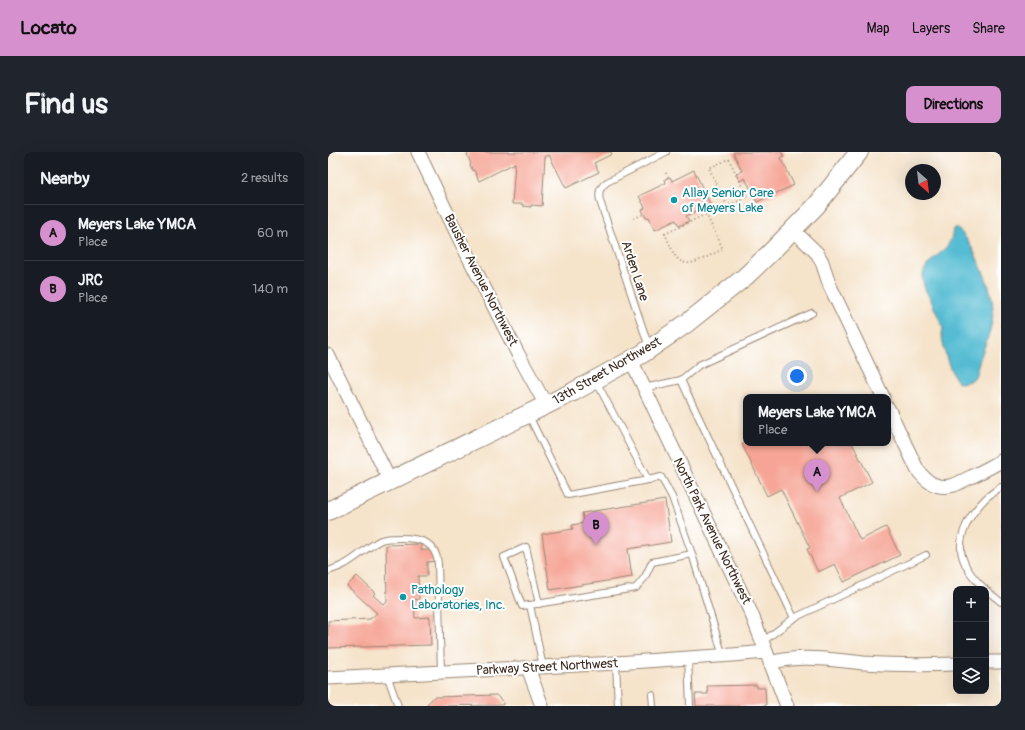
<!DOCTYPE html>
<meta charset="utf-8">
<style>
:root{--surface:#171b24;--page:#20242c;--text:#f1f3f6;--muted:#9ea1a6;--line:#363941;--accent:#d690ce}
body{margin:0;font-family:Pangolin,sans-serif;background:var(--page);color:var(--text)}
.controls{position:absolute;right:12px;bottom:12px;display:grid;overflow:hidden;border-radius:8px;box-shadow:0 4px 16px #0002}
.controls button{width:36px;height:36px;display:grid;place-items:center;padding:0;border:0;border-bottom:1px solid var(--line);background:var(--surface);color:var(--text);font:20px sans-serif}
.compass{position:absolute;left:577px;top:12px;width:36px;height:36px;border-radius:50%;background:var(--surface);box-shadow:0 4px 16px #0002;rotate:152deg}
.you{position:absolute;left:469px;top:224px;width:14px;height:14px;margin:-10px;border:3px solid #fff;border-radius:50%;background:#1a73e8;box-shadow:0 0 0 6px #1a73e833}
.badge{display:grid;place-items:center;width:26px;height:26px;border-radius:50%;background:var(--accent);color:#111;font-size:13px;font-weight:700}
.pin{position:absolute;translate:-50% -33px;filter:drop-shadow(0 1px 2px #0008)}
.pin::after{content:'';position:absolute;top:21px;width:14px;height:12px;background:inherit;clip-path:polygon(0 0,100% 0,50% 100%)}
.popup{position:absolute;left:415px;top:242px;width:148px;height:52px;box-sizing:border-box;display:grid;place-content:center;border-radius:8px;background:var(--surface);filter:drop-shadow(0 1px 3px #0005);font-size:13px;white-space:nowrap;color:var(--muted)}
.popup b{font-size:15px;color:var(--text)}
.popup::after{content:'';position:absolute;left:50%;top:100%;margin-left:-8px;border:8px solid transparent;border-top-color:var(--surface)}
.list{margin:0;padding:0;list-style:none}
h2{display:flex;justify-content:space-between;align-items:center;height:52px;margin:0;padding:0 16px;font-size:17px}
h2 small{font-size:13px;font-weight:400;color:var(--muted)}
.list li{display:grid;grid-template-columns:26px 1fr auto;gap:12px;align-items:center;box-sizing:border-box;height:56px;padding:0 16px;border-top:1px solid var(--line)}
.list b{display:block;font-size:15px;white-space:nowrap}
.list p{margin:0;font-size:13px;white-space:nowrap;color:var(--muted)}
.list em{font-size:13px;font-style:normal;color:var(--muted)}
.icon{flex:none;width:22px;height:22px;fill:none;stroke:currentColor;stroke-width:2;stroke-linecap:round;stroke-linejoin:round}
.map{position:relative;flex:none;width:673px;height:554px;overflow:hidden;border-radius:8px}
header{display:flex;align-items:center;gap:24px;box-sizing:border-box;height:56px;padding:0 20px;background:var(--accent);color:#111}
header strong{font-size:19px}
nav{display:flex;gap:22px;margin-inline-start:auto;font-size:14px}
.intro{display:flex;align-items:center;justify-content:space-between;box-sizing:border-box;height:96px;padding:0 24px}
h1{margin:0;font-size:28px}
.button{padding:10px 18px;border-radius:8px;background:var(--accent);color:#111;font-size:14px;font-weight:700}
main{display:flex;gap:24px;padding:0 24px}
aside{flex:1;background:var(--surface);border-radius:8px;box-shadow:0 4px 16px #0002}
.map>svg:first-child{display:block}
.water{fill:#55bcd3;stroke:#487378}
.building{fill:#f6a495}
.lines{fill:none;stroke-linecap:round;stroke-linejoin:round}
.service-casing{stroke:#988674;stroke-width:8}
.minor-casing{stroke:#988674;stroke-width:15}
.secondary-casing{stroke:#988674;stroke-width:20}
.path{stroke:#988674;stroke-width:2;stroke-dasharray:1 3;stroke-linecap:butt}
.service{stroke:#fff;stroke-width:6}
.minor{stroke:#fff;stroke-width:13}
.secondary{stroke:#fff;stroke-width:18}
.culture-dot{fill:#0f9aa8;stroke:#fff;stroke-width:1.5}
.labels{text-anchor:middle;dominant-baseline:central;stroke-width:4;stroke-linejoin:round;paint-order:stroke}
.culture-label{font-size:13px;fill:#0d838f;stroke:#fff;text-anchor:start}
.street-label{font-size:13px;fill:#3b2a1e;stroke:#fff}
</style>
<header>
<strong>Locato</strong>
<nav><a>Map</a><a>Layers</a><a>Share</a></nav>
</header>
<div class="intro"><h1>Find us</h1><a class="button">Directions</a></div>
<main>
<aside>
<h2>Nearby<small>2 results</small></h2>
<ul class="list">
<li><span class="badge">A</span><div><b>Meyers Lake YMCA</b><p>Place</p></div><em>60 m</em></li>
<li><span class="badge">B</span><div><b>JRC</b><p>Place</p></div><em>140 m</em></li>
</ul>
</aside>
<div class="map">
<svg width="673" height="554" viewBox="0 0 673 554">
<rect width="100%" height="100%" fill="#fff"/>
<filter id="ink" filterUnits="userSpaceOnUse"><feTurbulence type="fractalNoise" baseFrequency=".025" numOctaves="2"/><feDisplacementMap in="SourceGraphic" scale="8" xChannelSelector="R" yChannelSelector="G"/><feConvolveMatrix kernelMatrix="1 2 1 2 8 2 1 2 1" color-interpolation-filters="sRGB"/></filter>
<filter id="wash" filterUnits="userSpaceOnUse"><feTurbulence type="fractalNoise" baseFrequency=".012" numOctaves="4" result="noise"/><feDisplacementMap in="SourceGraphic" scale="16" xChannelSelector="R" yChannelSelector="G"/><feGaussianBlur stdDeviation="0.9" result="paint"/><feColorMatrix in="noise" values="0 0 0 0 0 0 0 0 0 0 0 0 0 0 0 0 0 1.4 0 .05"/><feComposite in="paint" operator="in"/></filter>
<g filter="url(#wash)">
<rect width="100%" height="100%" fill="#f5e3ca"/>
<path class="water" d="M628 76C638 83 644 96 649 106 658 126 668 146 664 169 662 182 656 195 652 207 646 223 652 229 631 231 622 222 614 195 614 182 614 180 615 178 615 176 615 174 604 152 603 148 598 140 592 129 596 119 600 109 612 103 619 94 623 90 624 83 625 77Z"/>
<g id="blocks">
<g class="building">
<polygon points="143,0 283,0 284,2 266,11 271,20 238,36 221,3 217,5 214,54 203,53 203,55 195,54 195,52 184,52 187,11 151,29 146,18 145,19 142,13 143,12 139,2"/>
<polygon points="405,0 453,0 456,4 453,6 466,33 429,50 417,26 412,29 408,22 414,19"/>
<polygon points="366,18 382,52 358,64 361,69 351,74 348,68 327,78 321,65 318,66 314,58 317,56 311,44 338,31 337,27 342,25 344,29"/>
<polygon points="418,291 524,291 544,330 512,346 532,388 558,375 572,403 516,430 507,412 490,420 479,397 482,396 453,337 439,344 414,292"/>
<polygon points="337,348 343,390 300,397 304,425 222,438 214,382 245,377 244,373 256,371 254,361"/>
<polygon points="93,392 93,398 109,398 109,409 99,410 99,424 90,424 91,447 86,448 87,466 102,465 103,493 0,496 0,469 42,467 49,461 19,434 29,424 47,441 45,443 56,453 59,450 58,393"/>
<polygon points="429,533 429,536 437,536 438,554 368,554 367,542 380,542 379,534"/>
<polygon points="168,543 175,550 175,553 99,554 99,552 106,545"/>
</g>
</g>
</g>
<g filter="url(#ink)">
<use href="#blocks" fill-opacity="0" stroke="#988674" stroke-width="1"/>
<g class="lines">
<g class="service-casing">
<g id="service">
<path d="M321 195 272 49C270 40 272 35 279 30L338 0"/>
<polyline points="353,228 371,213 484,161"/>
<polyline points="316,236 353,228 466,466 434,490"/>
<polyline points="201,264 240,343 320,328 268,229"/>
<polyline points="320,328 333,325 344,345 364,402"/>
<path d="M0 419C6 417 12 415 17 412 30 405 40 394 53 388 59 386 66 386 72 386 91 386 108 389 110 412L113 521"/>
<path d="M657 437C648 429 639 419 635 407 627 385 643 361 658 346 663 342 668 338 673 335"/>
<polyline points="658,438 673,450"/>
<polyline points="202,453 194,454 176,405 198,395 211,452"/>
<polyline points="466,466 598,403"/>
<polyline points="360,506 362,554"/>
<polyline points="288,511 290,554"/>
<polyline points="215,515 202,453 308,436 317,425 324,410 364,402 395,504"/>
<polyline points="59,523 70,554"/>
<polyline points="324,543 325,554"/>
</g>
</g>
<g class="minor-casing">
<g id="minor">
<polyline points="90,0 132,88 190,202 218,253"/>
<polyline points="465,78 489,101 494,110 502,134 555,245"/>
<polyline points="0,203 62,329"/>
<polyline points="303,208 424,463 459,554"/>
<path d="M560 256 589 317C598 330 609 338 626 333 632 331 637 327 643 325 653 320 663 315 673 309"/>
<polyline points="658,510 673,510"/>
<path d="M442 511C473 502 504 508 536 511 567 513 597 513 628 512"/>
<polyline points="200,516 214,554"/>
<polyline points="0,526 288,511 404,503 438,500"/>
</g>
</g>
<g class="secondary-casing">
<polyline id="secondary" points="0,359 245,240 314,202 359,171 418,124 442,101 488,54 531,0"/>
</g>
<g class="path">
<polyline points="454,2 456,1 456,0"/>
<polygon points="401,7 419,45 399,54 381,16"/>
<polyline points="338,21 340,26"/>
<path d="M378 62 395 97C389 100 383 103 377 106 365 111 355 116 346 102L337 82Z"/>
<polyline points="306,66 316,62"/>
</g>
<use href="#service" class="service"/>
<use href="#minor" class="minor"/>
<use href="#secondary" class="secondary"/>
</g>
</g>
<g class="culture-dot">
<circle cx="346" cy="48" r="4"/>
<circle cx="75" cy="445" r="4"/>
</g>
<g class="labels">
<g class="culture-label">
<text x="354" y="41">Allay Senior Care<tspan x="354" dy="15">of Meyers Lake</tspan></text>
<text x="83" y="438">Pathology<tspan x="83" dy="15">Laboratories, Inc.</tspan></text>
</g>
<g class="street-label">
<text transform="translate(307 119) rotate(72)">Arden Lane</text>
<text transform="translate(153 128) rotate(63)">Bausher Avenue Northwest</text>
<text transform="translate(279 219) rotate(-30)">13th Street Northwest</text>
<text transform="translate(384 379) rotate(64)">North Park Avenue Northwest</text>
<text transform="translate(219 515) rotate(-3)">Parkway Street Northwest</text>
</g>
</g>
</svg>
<div class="controls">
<button>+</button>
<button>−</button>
<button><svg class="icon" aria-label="layers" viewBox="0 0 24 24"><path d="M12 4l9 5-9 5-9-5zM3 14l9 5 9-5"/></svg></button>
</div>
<svg class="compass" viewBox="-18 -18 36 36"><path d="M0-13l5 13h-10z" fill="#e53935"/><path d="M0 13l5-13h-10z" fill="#9ea1a6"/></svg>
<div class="you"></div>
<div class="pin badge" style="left:489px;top:340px">A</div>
<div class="popup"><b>Meyers Lake YMCA</b>Place</div>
<div class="pin badge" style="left:268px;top:393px">B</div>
</div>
</main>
